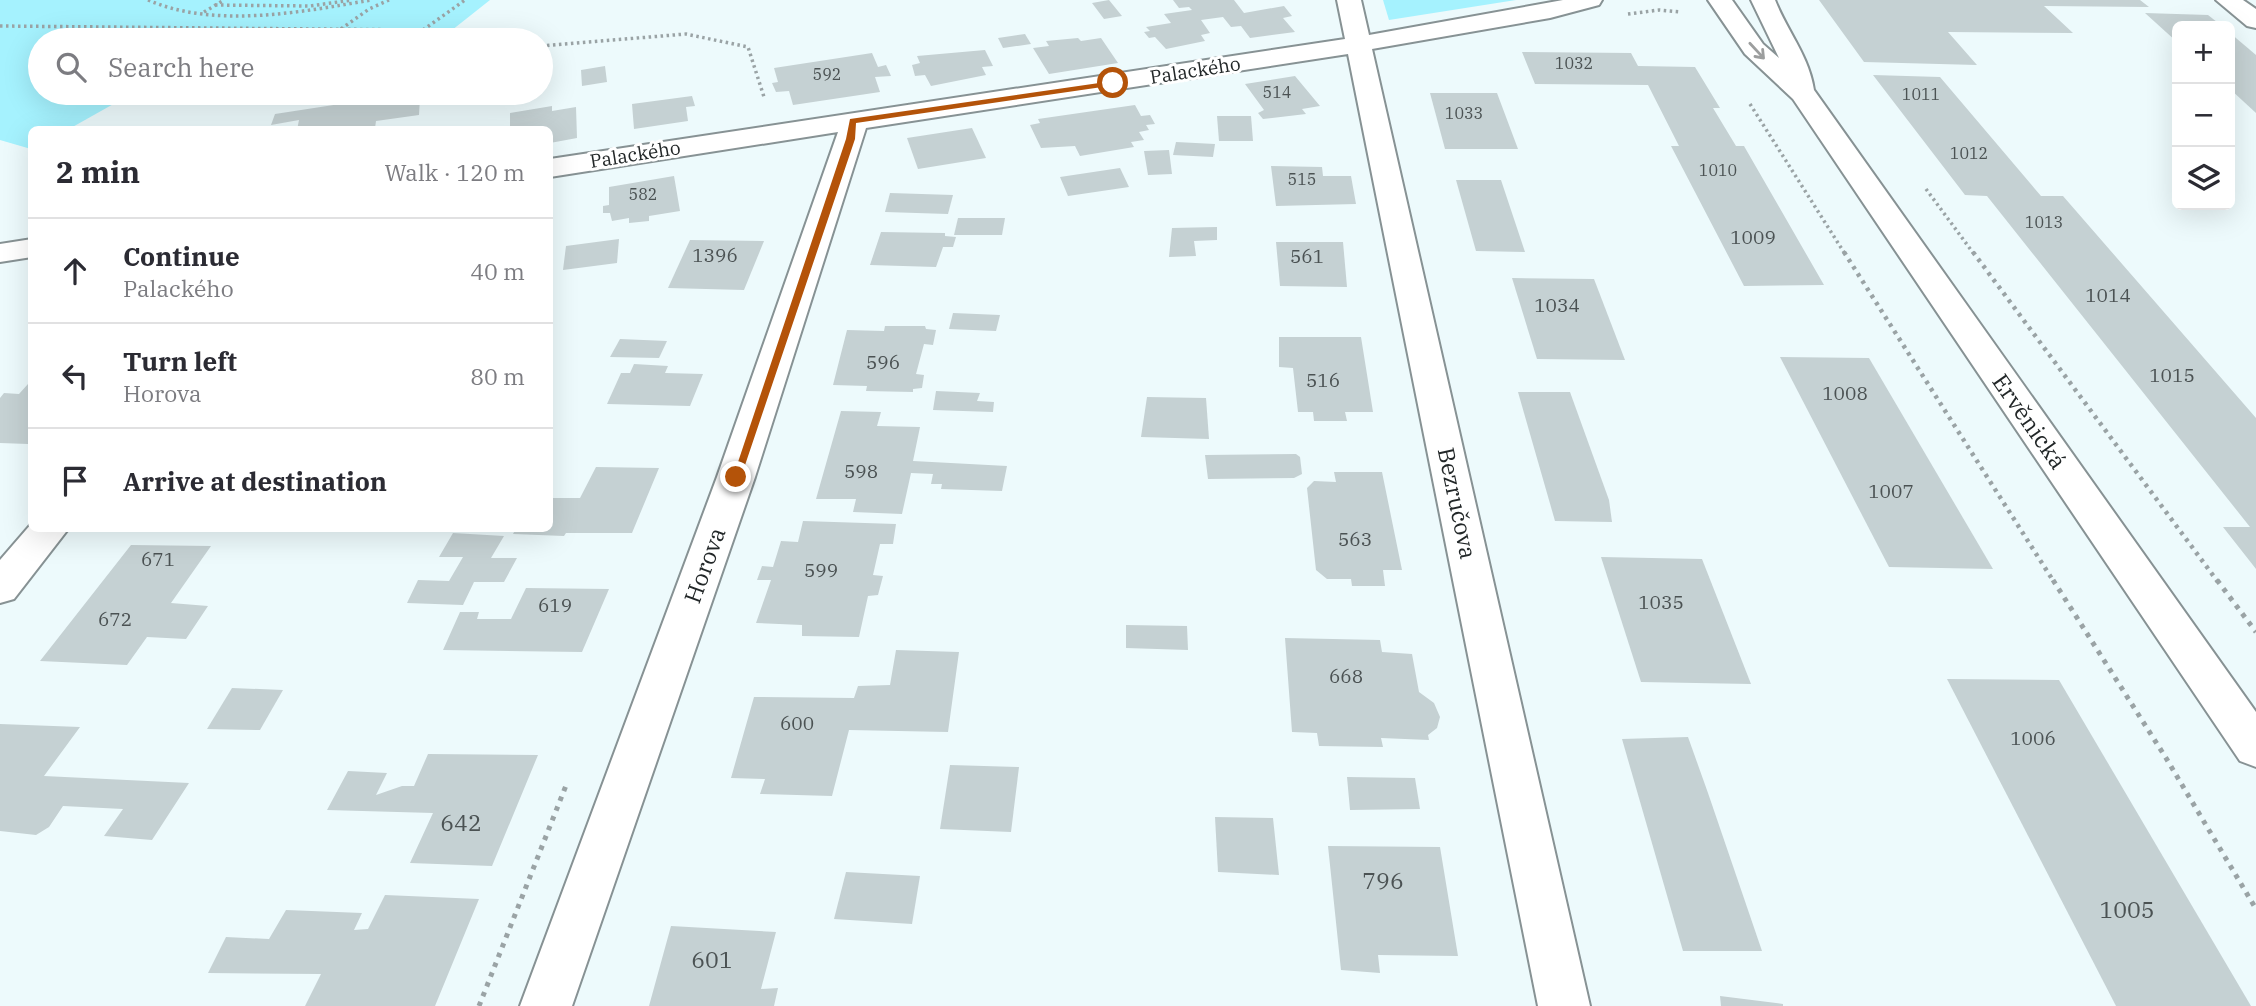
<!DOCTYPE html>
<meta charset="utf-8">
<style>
:root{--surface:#fff;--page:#f7f7f7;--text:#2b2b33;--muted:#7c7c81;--line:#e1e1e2}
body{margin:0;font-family:"IBM Plex Serif",serif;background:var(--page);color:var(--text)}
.controls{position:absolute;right:21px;top:21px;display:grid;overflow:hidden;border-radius:10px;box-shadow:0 7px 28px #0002}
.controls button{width:63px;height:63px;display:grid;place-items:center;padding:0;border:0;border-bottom:2px solid var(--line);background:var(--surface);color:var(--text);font:35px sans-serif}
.stop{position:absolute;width:21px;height:21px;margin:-16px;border:5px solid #b45309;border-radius:50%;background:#fff}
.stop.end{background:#b45309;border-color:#fff;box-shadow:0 2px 7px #0008}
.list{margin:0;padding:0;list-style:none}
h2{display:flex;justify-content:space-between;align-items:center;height:91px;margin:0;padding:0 28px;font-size:30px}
h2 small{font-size:23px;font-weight:400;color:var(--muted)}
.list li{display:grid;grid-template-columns:46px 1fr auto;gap:21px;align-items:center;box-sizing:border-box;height:105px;padding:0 28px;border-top:2px solid var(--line)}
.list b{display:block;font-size:26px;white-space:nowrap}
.list p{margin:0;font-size:23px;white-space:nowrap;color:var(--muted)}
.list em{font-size:23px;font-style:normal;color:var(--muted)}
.icon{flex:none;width:38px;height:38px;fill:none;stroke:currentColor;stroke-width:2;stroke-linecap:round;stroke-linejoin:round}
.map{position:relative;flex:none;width:2256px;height:1006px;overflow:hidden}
.search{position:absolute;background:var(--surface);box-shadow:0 7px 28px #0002;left:28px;top:28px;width:525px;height:77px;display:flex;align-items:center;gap:18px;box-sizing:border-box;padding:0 24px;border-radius:38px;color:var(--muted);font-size:26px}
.panel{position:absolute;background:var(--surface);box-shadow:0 7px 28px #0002;left:28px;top:126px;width:525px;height:406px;border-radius:10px}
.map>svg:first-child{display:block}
.green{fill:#a5f2fe}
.building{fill:#c5d1d3}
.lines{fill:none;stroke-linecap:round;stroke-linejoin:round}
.minor-casing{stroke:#879294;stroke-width:4}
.path-far2{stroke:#9aa3a5;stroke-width:3.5;stroke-dasharray:2.5 3.5;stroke-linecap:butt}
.path-far1{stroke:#9aa3a5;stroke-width:4.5;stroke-dasharray:3.5 5;stroke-linecap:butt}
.path{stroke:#9aa3a5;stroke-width:5;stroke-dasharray:4.5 6;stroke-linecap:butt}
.minor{fill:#fff;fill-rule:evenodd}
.oneway{stroke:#9c9e9e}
.route{fill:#b45309}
.labels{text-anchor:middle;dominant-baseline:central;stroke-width:6;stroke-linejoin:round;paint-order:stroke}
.far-number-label{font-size:16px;fill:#4b5253}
.far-street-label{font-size:19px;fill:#222728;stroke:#fff}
.number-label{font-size:19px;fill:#4b5253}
.street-label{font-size:23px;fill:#222728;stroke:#fff}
.near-number-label{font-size:23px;fill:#4b5253}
</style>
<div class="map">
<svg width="2256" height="1006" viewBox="0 0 2256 1006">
<rect width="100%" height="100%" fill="#edfafc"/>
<g class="green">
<polygon points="0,0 490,0 442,38 415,33 310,40 40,40 40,93 133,93 69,129 32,130 31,149 0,140"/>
<polygon points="1383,0 1516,0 1389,20"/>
</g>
<g class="building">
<polygon points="1109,0 1122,16 1104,19 1092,3"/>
<polygon points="1173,0 1234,0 1244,13 1284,6 1292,16 1283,18 1295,32 1250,38 1241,26 1231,27 1223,17 1201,20 1210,33 1201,35 1205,41 1166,49 1155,37 1149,38 1144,32 1150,31 1146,27 1171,23 1164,14 1192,10 1189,7 1179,8"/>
<polygon points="1819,0 2140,0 2149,7 2044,6 2073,33 1948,32 1977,65 1864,62"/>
<polygon points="2145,13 2208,15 2222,26 2177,26 2177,42"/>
<polygon points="2230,33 2256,55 2256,113 2230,89"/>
<polygon points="1025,34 1031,44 1003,48 998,38"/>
<polygon points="1078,38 1081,41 1101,38 1118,63 1049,74 1033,48 1049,46 1046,41"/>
<polygon points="985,50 993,66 982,67 986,75 931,86 925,75 915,76 912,65 920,63 917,56"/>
<polygon points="1522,52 1631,53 1638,66 1695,67 1720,108 1713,108 1736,146 1744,146 1824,285 1744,286 1671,146 1679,146 1648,85 1535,84"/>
<polygon points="872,53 878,67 886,65 891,76 875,77 880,92 793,105 789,91 776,92 772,83 778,82 774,68"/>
<polygon points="605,66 607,82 582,86 581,70"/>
<polygon points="1873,75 1940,77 2041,196 2063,196 2256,418 2256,569 2223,527 2250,527 1987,196 1965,195"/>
<polygon points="1295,76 1320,106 1302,109 1306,114 1263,119 1258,113 1264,110 1245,84"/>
<polygon points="1430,93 1497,93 1518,149 1445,149"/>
<polygon points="692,96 695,106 686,107 688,121 634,129 632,104"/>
<polygon points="379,98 378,104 420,98 419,115 376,121 375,128 368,130 297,130 299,120 271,125 275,114"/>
<polygon points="1135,105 1141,116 1150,115 1155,124 1146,125 1149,130 1139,132 1144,140 1131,142 1134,147 1080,156 1075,146 1041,148 1030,125 1040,123 1038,119"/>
<polygon points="552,106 552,111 576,107 577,138 550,143 550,130 510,130 510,113"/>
<polygon points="1217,116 1251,116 1253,141 1219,141"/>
<polygon points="972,128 986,158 918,169 907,138"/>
<polygon points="1176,142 1215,144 1213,157 1173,155"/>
<polygon points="1169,150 1172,174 1148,175 1144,151"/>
<polygon points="1271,166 1322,167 1323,176 1351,176 1356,204 1276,206"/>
<polygon points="1120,168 1129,187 1068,196 1060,177"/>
<polygon points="674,176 680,211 649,216 649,221 629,223 629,218 612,221 610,213 603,213 603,206 609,205 609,187"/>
<polygon points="1456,180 1501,180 1525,252 1476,251"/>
<polygon points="890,193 953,195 948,214 885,212"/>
<polygon points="958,218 1005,218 1002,235 954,235"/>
<polygon points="1217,227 1217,240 1194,241 1196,256 1169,257 1172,228"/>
<polygon points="881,232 945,233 945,236 956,237 953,247 943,247 936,267 870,265"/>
<polygon points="619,239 617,263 563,270 566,246"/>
<polygon points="690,240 764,241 744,290 668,288"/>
<polygon points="1276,242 1343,242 1347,287 1280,286"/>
<polygon points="1512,278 1594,279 1625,360 1537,359"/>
<polygon points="953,313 1000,315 996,331 949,329"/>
<polygon points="885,326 925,326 926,329 936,330 933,345 924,344 916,374 924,375 922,388 913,389 913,392 866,391 867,386 833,385 847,330 884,331"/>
<polygon points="1279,337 1361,337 1373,412 1345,412 1347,421 1314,421 1313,412 1298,412 1293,368 1279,367"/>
<polygon points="620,339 667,341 659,358 610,357"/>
<polygon points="1780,357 1869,358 1993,569 1889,567"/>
<polygon points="634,364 668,366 665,373 703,374 690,406 607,404 621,373 630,373"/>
<polygon points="28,384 32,384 32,440 28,444 0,443 0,398 4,393 19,394"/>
<polygon points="936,391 980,393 977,401 994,402 993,412 933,410"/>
<polygon points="1518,392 1570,392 1609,500 1612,522 1555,521"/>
<polygon points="1147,397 1206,398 1209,439 1141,437"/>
<polygon points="841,411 881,412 877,426 920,427 913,461 1007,466 1002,491 941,489 942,484 931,484 933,474 911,473 902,514 853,512 856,499 816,499"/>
<polygon points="1296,454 1300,457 1302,474 1294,478 1208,479 1205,455"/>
<polygon points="596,467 659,468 632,533 566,533 564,536 513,534 516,528 550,528 550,498 580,498"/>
<polygon points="1334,472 1382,472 1402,570 1383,570 1385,586 1352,586 1351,579 1327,579 1316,570 1307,488 1314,481 1336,482"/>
<polygon points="803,521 896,524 893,544 880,544 873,575 883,576 878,595 868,596 859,637 802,636 802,625 756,623 771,580 757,580 762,566 773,567 781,541 798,542"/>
<polygon points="453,533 504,536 491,558 517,558 504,582 474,582 463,605 407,603 418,580 449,581 463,557 439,557"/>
<polygon points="131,545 211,546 171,603 208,606 186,639 147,637 127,665 40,661"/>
<polygon points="1601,557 1702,559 1751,684 1641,682"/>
<polygon points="526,588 609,589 582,652 443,650 460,612 479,612 477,619 511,619"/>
<polygon points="1126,625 1187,626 1188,650 1126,648"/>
<polygon points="1285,638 1380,640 1382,652 1412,654 1419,692 1434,703 1440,717 1437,728 1428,735 1429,740 1381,738 1383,747 1319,746 1317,733 1292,732"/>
<polygon points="896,650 959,652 948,732 849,730 832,796 760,794 765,779 731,778 754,697 854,698 858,686 890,685"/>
<polygon points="1947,679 2059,680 2251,1006 2116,1006"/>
<polygon points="232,688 283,690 260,730 207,729"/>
<polygon points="0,724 80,727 44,776 189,783 152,840 104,836 123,809 63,806 49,827 36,835 0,831"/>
<polygon points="1688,737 1708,793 1762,951 1683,951 1622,739"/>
<polygon points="428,754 538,755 492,866 410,863 433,813 327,810 348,771 387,773 376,795 402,786 414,786"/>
<polygon points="950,765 1019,767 1011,832 940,829"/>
<polygon points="1347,777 1415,778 1420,809 1350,810"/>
<polygon points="1215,817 1273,818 1279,875 1218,872"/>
<polygon points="1328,846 1440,847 1458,956 1378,955 1380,973 1341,970"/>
<polygon points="846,872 920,876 912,924 834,919"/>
<polygon points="385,895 479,899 435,1006 305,1006 321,974 208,973 226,937 269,939 286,910 362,913 354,930 368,929"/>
<polygon points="671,926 776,932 761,989 778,988 774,1006 649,1006"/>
<polygon points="1720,996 1783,1004 1783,1006 1721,1006"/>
</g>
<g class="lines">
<g class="minor-casing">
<g id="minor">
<polygon points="1337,0 1361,0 1369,35 1563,0 1602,0 1599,5 1550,18 1372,49 1590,1006 1538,1006 1348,54 866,128 755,477 572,1006 520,1006 717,477 838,132 550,177 550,159 1345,39"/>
<path d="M1708 0H1732L1763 44 1779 58 1751 0H1775C1787 31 1809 56 1814 90L2256 712V767L2240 761 1793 99 1745 54Z"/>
<polygon points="2216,0 2243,0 2256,9 2256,28 2247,26"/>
<polygon points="32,239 32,257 0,262 0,244"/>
<polygon points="32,523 32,528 69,528 14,599 0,603 0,560"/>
</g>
</g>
<g class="path-far2">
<path d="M148 0C214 29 302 12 371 0"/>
<polyline points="215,5 310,6 352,0"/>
<polyline points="204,12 224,0"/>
<polyline points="1628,14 1659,10 1681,12"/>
<polyline points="0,26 423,30 484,40"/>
<polyline points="341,29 369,9 389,0"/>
<polyline points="423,30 465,0"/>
<polyline points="541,46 686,34 748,47 764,97"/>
<polyline points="1750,104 1845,254"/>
<polyline points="1926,189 1974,254"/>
</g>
<g class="path-far1">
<polyline points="1844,252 2054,582"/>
<polyline points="1973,252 2218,582"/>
</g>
<g class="path">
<polyline points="2053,580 2166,758 2256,909"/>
<polyline points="2217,580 2256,632"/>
<polyline points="479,1006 567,783"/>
</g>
<use href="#minor" class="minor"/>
</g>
<defs><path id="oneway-shaft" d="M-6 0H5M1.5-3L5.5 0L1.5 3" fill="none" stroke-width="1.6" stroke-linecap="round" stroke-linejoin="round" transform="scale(1.75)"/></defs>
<use class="oneway" href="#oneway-shaft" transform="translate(1757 51) rotate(47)"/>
<polygon class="route" points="1113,81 1116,85 856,123 855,139 741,477 732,480 846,139 850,119"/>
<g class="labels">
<g class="far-number-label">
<text x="1574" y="63">1032</text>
<text x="827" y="74">592</text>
<text x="1277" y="92">514</text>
<text x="1921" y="94">1011</text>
<text x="1464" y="113">1033</text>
<text x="1969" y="153">1012</text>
<text x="1718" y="170">1010</text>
<text x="1302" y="179">515</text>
<text x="643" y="194">582</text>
<text x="2044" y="222">1013</text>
</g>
<g class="far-street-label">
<text transform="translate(1195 70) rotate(-9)">Palackého</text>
<text transform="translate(635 154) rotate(-9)">Palackého</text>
</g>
<g class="number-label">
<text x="1753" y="237">1009</text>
<text x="715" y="255">1396</text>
<text x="1307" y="256">561</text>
<text x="2108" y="295">1014</text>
<text x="1557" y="305">1034</text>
<text x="883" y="362">596</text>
<text x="2172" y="375">1015</text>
<text x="1323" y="380">516</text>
<text x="1845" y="393">1008</text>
<text x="861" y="471">598</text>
<text x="1891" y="491">1007</text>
<text x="1355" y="539">563</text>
<text x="158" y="559">671</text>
<text x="821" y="570">599</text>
<text x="1661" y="602">1035</text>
<text x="555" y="605">619</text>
<text x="115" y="619">672</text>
<text x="1346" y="676">668</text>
<text x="797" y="723">600</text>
<text x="2033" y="738">1006</text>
</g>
<g class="street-label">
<text transform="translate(2030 421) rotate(55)">Ervěnická</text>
<text transform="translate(1458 503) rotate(78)">Bezručova</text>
<text transform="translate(704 565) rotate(-70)">Horova</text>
</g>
<g class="near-number-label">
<text x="461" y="822">642</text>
<text x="1383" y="880">796</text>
<text x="2127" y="909">1005</text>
<text x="712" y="959">601</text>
</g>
</g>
</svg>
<div class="controls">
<button>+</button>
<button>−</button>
<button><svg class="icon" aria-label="layers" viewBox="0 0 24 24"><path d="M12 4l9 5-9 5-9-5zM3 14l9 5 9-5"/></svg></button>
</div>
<div class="stop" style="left:1113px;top:83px"></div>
<div class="stop end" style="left:736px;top:477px"></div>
<div class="search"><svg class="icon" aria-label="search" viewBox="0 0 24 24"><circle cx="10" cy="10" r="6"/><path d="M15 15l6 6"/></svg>Search here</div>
<section class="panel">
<h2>2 min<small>Walk · 120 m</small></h2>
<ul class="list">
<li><svg class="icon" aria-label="ahead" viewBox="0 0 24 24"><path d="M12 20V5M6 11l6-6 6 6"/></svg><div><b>Continue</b><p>Palackého</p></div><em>40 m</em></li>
<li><svg class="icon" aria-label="left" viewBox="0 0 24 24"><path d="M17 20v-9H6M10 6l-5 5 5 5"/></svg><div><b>Turn left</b><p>Horova</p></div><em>80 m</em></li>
<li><svg class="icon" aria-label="arrive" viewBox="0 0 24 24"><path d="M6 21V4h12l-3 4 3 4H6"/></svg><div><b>Arrive at destination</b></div></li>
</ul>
</section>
</div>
